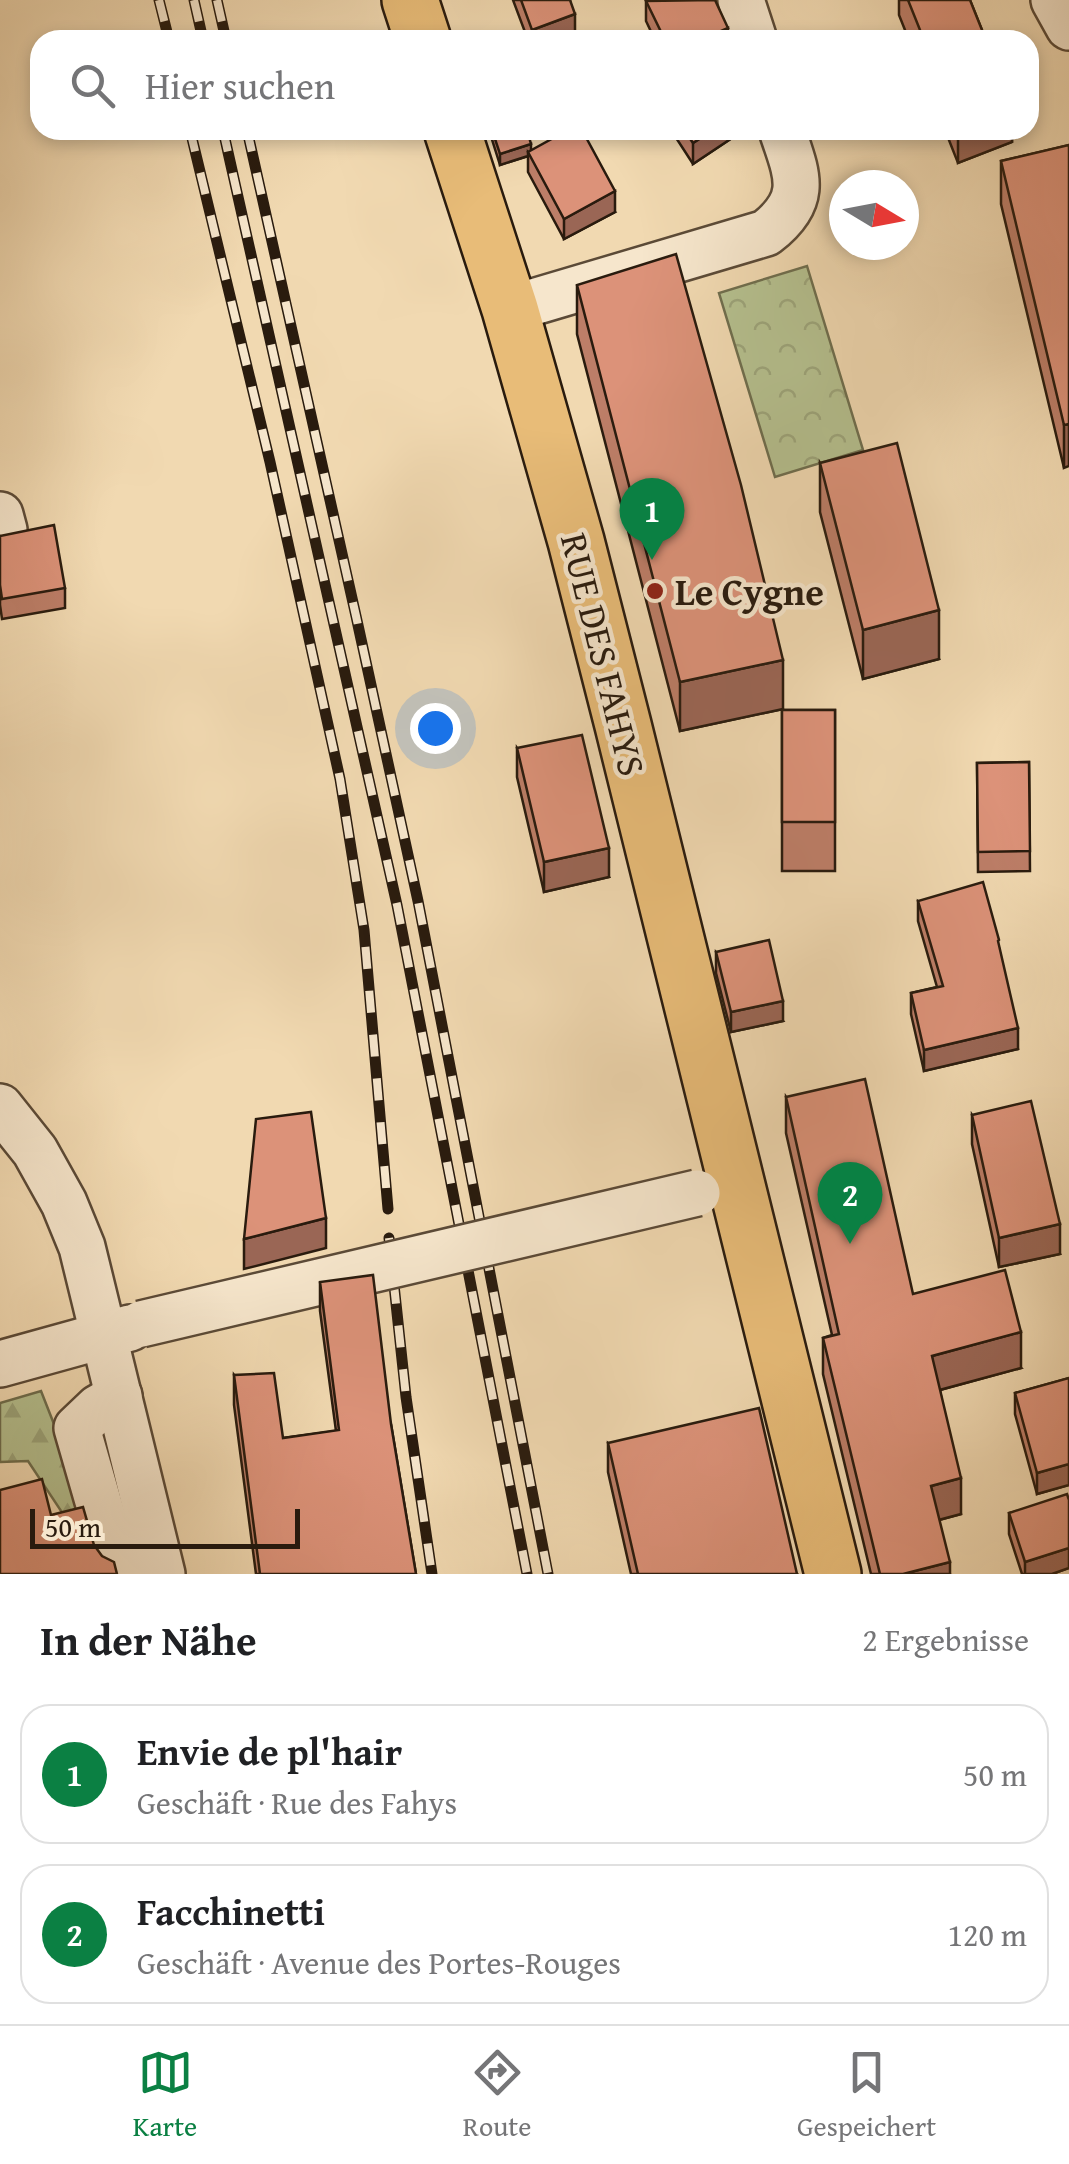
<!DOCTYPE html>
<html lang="de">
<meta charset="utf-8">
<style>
:root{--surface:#fff;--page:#f6f6f6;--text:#202124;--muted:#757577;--line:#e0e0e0;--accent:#0b8043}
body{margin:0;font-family:"Gentium Book Plus",serif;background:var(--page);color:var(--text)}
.compass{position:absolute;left:829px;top:170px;width:90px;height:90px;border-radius:50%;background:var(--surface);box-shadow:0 5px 15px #0003;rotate:100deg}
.scale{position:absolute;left:30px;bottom:25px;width:270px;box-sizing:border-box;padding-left:10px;border:5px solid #291b0e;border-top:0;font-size:28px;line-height:35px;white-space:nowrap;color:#291b0e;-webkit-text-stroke:8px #f6e6cc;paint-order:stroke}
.you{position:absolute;left:435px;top:728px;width:35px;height:35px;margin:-25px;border:8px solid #fff;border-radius:50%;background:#1a73e8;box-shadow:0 0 0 15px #1a73e833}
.badge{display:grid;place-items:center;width:65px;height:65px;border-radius:50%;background:var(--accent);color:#fff;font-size:32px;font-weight:700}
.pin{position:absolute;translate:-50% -82px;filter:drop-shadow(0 2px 5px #0008)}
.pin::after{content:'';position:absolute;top:52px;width:35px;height:30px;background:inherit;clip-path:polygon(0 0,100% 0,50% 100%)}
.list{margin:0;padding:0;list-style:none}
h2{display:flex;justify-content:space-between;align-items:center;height:130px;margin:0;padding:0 40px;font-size:42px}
h2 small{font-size:32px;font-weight:400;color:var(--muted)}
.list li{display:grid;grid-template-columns:65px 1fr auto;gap:30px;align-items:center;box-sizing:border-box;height:140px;margin:0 20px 20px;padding:0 20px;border:2px solid var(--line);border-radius:30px}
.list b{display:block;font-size:38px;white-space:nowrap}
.list p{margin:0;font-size:32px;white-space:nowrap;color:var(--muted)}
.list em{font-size:32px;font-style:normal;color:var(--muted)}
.icon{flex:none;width:55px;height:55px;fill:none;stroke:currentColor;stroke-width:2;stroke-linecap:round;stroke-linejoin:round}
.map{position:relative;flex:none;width:1069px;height:1574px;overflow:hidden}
.search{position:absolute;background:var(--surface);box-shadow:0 5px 15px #0003;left:30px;right:30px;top:30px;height:110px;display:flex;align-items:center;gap:25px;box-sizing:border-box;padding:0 35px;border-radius:30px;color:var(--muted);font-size:38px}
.sheet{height:450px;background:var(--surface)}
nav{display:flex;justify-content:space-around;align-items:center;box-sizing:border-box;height:140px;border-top:2px solid var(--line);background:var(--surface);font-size:28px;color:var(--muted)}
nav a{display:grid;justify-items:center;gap:5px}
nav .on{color:var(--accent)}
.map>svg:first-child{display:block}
.forest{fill:url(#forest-firs);stroke:#6f6e4e;stroke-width:2.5}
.park{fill:url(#park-crowns);stroke:#6f6e4e;stroke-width:2.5}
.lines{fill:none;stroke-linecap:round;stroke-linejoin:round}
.minor-casing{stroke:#5b4a37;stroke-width:50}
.major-casing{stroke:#291b0e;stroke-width:60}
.minor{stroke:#f6e6cc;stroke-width:45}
.major{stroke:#e8bc78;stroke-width:55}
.rail-casing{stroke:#291b0e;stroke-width:11}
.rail{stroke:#f6e6cc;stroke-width:8;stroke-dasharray:22;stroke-linecap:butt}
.minor-bridge-casing{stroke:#5b4a37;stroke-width:50;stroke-linecap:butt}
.minor-bridge{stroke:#f6e6cc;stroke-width:45}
.wall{fill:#bd7e68;stroke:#291b0e;stroke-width:2.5}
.shaded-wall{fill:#9a6655;stroke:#291b0e;stroke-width:2.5}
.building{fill:#dc9279;stroke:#291b0e;stroke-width:2.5}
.poi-dot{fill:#8f2418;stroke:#f6e6cc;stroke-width:4}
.labels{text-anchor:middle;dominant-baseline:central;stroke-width:9;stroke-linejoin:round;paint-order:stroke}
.poi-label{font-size:38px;font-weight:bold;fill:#291b0e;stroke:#f6e6cc;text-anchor:start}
.street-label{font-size:38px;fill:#291b0e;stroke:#f6e6cc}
</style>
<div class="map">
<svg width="1069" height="1574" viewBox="0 0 1069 1574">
<defs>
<pattern id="forest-firs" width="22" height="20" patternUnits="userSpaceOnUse" patternTransform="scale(2.5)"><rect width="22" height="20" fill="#b5c08f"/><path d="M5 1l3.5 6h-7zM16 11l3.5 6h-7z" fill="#9ca47a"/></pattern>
<pattern id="park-crowns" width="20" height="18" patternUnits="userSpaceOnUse" patternTransform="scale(2.5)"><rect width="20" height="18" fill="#b5c08f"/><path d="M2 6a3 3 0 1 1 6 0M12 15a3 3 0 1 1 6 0" fill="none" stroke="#9ca47a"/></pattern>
</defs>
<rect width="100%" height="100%" fill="#f1d9b1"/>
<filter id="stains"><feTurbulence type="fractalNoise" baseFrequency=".002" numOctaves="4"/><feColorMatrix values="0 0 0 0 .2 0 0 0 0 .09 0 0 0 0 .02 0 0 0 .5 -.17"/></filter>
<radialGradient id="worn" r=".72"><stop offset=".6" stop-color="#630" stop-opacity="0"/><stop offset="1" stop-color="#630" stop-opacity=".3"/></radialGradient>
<polygon class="forest" points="41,1391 92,1521 69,1523 28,1461 0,1462 0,1403"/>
<polygon class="park" points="807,266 863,450 775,477 719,293"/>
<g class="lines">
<g class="minor-casing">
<g id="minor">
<polyline points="741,0 754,40"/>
<polyline points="1054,0 1069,27"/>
<path d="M510 309 766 233C810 199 797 175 782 130"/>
<polyline points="0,515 4,530"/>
<polyline points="0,1107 35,1151 64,1203 82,1247 162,1574"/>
<polyline points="0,1364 130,1328"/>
<polyline points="119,1574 77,1428 98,1408 119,1396"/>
</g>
</g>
<g class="major-casing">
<g id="major">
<polyline points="410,0 423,40"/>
<polyline points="452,130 510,309 576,541 623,725 833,1574"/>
</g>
</g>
<use href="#minor" class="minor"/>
<use href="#major" class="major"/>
<g class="rail-casing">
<g id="rail">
<polyline points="159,0 169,40"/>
<polyline points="194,0 203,40"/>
<polyline points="217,0 226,40"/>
<polyline points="190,130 270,462 340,779 364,930 388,1209"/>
<polyline points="223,130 397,905 527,1574"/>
<polyline points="247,130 356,616 418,901 548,1574"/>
<polyline points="389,1238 406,1397 432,1574"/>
</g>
</g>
<use href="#rail" class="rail"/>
<g class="minor-bridge-casing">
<polyline id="minor-bridge" points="141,1324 697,1193"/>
</g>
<use href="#minor-bridge" class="minor-bridge"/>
</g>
<g class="wall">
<polygon points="513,0 570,0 575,34 560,40 528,40"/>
<polygon points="899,0 970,0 986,40 909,40 899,15"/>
<polygon points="646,1 728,40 655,40 646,21"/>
<polygon points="489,130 527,130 531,150 615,212 564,239 528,172 528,156 500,165"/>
<polygon points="671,130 744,130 693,164"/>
<polygon points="945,130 1012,130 1012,142 958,163"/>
<polygon points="1069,145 1064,468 1001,204 1001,161"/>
<polygon points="577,285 783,709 680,731 577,334"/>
<polygon points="820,463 939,659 863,679 820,512"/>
<polygon points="0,536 65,588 65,608 2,619 0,605"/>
<rect x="782" y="710" width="53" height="161"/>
<polygon points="517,748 609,877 544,892 517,777"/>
<polygon points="1029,762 1030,871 978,872 977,763"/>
<polygon points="918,901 999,948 1018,1049 924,1071 911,1014 911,993 937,987 918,921"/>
<polygon points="716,952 783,1021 731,1032 716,973"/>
<polygon points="786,1097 913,1294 1021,1368 940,1390 961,1514 939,1520 950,1574 871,1574 823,1374 823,1338 832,1335 786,1133"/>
<polygon points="972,1115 1060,1254 999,1267 972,1144"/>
<polygon points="320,1282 391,1424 416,1574 256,1574 234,1405 234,1375 283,1438 336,1431 320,1311"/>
<polygon points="1069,1378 1069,1485 1037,1494 1015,1414 1015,1393"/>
<polygon points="608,1443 797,1574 631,1574 608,1472"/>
<polygon points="1069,1500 1069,1568 1052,1574 1022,1574 1009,1534 1009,1513"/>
</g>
<g class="shaded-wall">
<polygon points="575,14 575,34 560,40 532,40 532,30"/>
<polygon points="728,28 728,40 707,40 707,37"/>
<polygon points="713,130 744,130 693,164 693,143"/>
<polygon points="958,130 1012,130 1012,142 958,163"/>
<polygon points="531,144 531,155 528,152 528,156 500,165 500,154"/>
<polygon points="615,191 615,212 564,239 564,219"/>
<polygon points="1069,424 1069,466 1064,468 1064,425"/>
<polygon points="939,610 939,659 863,679 863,630"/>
<polygon points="783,660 783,709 680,731 680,682"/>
<polygon points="609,848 609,877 544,892 544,862"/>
<polygon points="783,1001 783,1021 731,1032 731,1012"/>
<polygon points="1018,1028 1018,1049 924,1071 924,1050"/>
<polygon points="326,1218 326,1248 244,1269 244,1239"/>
<polygon points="1060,1224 1060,1254 999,1267 999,1238"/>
<polygon points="1021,1332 1021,1368 932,1392 932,1356"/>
<polygon points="1069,1464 1069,1485 1037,1494 1037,1473"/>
<polygon points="961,1478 961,1514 931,1522 931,1486"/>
<polygon points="1069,1548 1069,1568 1052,1574 1025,1574 1025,1562"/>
<polygon points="950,1562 950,1574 903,1574"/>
</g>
<g class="building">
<polygon points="521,0 570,0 575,14 532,30"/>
<polygon points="715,0 728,28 707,37 709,40 665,40 646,1"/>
<polygon points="908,0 970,0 986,40 924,40"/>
<polygon points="492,130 527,130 531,144 500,154"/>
<polygon points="568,130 582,130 615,191 564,219 528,152"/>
<polygon points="684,130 713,130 693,143"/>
<polygon points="1069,145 1069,424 1064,425 1001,161"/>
<polygon points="676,254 741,485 783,660 680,682 577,285"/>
<polygon points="897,443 939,610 863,630 820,463"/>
<polygon points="54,525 65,588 2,599 0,585 0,536"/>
<rect x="782" y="710" width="53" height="112"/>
<polygon points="582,735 609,848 544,862 517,748"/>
<polygon points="1029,762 1030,851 978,852 977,763"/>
<polygon points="983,882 999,940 998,941 1018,1028 924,1050 911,993 943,986 918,901"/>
<polygon points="769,940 783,1001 731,1012 716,952"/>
<polygon points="865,1079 913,1294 1005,1270 1021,1332 932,1356 961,1478 931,1486 950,1562 903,1574 880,1574 823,1338 839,1334 786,1097"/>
<polygon points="1031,1101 1060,1224 999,1238 972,1115"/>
<polygon points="311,1112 326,1218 244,1239 256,1119"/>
<polygon points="373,1275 391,1424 416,1574 260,1574 234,1375 274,1373 283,1438 339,1430 320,1282"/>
<polygon points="1069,1378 1069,1464 1037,1473 1015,1393"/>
<polygon points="759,1408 797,1574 638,1574 608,1443"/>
<polygon points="42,1479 51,1515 83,1507 94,1545 102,1556 114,1562 117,1574 0,1574 0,1490"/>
<polygon points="1067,1494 1069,1500 1069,1548 1025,1562 1009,1513"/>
</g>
<circle class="poi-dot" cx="655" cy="591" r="10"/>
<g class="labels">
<g class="poi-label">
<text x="675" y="591">Le Cygne</text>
</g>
<g class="street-label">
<text transform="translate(604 654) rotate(76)">RUE DES FAHYS</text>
</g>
</g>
<rect width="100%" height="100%" filter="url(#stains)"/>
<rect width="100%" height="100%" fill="url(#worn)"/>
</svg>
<svg class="compass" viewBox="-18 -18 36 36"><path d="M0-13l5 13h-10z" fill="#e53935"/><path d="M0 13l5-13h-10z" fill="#757577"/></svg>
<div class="scale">50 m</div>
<div class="you"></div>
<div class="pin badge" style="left:652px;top:560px">1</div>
<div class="pin badge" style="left:850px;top:1244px">2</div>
<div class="search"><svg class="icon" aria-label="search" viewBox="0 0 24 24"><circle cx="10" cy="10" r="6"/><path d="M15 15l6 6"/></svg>Hier suchen</div>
</div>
<section class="sheet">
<h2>In der Nähe<small>2 Ergebnisse</small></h2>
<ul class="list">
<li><span class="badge">1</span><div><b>Envie de pl'hair</b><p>Geschäft · Rue des Fahys</p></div><em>50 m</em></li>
<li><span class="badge">2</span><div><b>Facchinetti</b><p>Geschäft · Avenue des Portes-Rouges</p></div><em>120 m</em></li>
</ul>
</section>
<nav>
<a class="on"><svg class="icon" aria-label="map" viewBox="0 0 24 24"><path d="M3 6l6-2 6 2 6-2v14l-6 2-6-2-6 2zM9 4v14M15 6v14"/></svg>Karte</a>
<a><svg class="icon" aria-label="directions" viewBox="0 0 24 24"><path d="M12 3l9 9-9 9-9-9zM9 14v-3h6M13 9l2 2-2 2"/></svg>Route</a>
<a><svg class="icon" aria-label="saved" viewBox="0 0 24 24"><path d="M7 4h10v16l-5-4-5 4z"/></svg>Gespeichert</a>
</nav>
